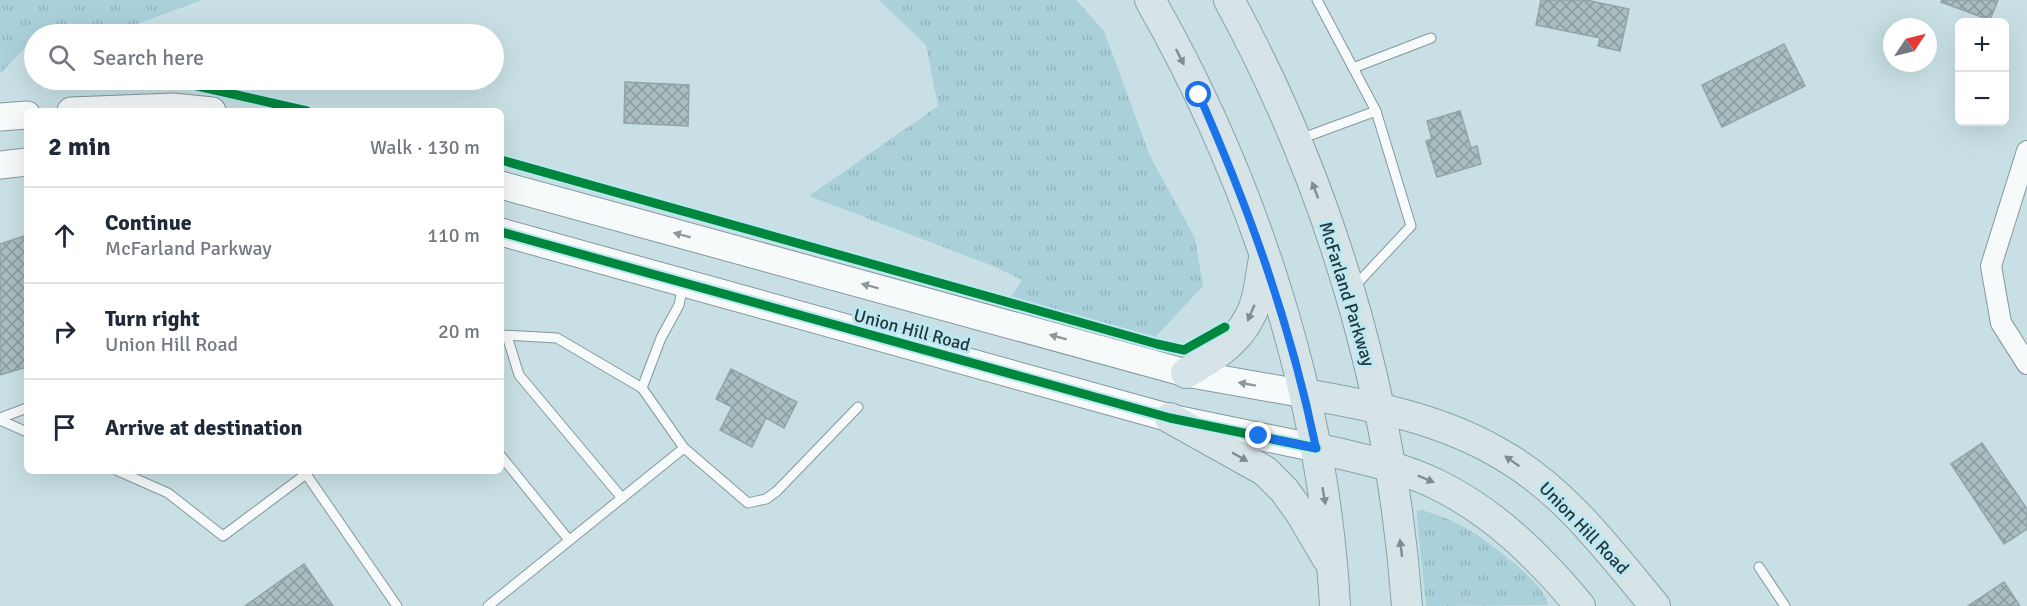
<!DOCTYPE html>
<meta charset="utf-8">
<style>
:root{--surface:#fff;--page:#f6f6f7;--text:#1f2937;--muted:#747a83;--line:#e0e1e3}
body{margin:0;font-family:Signika,sans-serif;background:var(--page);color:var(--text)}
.controls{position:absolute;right:18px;top:18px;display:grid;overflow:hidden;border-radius:9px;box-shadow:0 6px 24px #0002}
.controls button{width:54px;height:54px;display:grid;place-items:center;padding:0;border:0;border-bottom:2px solid var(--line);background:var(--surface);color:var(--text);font:30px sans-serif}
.compass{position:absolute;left:1883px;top:18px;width:54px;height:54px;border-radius:50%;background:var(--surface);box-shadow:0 6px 24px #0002;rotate:55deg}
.stop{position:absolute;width:18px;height:18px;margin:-14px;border:4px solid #1a73e8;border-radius:50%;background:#fff}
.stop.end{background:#1a73e8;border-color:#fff;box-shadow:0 2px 6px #0008}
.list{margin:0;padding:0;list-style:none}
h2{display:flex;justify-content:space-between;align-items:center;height:78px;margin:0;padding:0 24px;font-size:26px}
h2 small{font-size:20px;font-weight:400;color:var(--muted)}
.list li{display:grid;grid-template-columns:39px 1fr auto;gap:18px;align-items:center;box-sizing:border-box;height:96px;padding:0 24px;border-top:2px solid var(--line)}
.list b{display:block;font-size:22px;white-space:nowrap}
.list p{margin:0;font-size:20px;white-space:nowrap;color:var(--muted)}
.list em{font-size:20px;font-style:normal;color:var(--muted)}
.icon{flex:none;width:33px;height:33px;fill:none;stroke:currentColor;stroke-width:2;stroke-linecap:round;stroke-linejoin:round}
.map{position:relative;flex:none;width:2027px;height:606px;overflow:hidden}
.search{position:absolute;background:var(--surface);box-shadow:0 6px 24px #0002;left:24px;top:24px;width:480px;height:66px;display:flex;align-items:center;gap:15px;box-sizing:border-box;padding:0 21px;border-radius:33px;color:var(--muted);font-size:22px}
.panel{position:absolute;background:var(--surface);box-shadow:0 6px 24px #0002;left:24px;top:108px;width:480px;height:366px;border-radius:9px}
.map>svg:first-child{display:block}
.grass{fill:url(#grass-tufts)}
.building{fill:url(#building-cross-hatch);stroke:#91a4a8;stroke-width:1.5}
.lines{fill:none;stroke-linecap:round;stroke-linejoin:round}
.lane-casing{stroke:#85989c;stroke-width:11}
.street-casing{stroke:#85989c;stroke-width:22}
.secondary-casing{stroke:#85989c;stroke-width:29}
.primary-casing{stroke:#85a4a9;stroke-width:32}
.lane{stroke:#f7fafb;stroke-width:9}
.street{stroke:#f7fafb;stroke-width:20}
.secondary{stroke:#f7fafb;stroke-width:27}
.primary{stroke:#d6e4e7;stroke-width:30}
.cycleway-casing{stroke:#bbe8f2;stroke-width:13}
.cycleway{stroke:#00873e;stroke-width:9}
.oneway{fill:#7d8d90}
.oneway2{fill:#8e989a}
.route{stroke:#1a73e8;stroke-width:8}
.labels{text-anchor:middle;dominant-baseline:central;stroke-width:6;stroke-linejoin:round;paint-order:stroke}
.street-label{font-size:18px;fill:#24363a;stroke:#bbe8f2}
</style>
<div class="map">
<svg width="2027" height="606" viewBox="0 0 2027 606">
<defs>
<pattern id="grass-tufts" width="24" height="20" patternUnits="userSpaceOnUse" patternTransform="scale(1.5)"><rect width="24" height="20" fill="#aad1da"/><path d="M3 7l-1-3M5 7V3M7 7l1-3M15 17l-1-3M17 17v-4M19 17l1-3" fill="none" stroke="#92b4bc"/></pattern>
<pattern id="building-cross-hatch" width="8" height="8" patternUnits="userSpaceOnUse" patternTransform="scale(1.5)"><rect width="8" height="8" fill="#aabdc1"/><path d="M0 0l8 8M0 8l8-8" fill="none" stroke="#8a9a9e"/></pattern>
</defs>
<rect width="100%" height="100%" fill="#c8e0e5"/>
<g class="grass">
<polygon points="0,0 202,0 118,31 74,34 34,34 34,38 0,74"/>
<polygon points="879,0 1076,0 1104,31 1150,156 1195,238 1203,286 1148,345 1005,306 1022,280 993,266 809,196 938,106 926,45"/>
<path d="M1422 510C1438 515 1455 521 1469 530 1486 539 1549 587 1548 605L1426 606 1417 519V511Z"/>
</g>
<g class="building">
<polygon points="1541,0 1586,0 1629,9 1620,51 1598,46 1600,38 1536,25"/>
<polygon points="1942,0 1998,0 1990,20 1941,2"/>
<polygon points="1784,44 1805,86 1722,127 1702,85"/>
<polygon points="625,82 689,85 688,126 624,123"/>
<polygon points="1460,111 1471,148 1477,146 1481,164 1437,177 1426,141 1432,139 1427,121"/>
<polygon points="27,235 27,367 0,375 0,244"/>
<polygon points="731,369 797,402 784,428 766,418 752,447 720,430 732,407 716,399"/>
<polygon points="1982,443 2027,509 2027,529 2004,544 1951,464"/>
<polygon points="304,564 333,606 245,606"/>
<polygon points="2004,582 2020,606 1968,606"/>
</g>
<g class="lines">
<g class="lane-casing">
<g id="lane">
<polyline points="1317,0 1376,111 1411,226 1353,288"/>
<polyline points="1353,68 1431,38"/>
<polyline points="1300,139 1376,111"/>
<polyline points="502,335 557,338 642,388"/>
<polyline points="507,336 519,375 622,498"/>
<polyline points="0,418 27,408"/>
<polyline points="0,420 27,432"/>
<polyline points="684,448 748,503 766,499 777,491 858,407"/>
<polyline points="501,456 569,540"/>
<polyline points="118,471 168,493 223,536 306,474 397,606"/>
<polyline points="1759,567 1785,606"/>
<polyline points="488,606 684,448 642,388 661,338 679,305 683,285"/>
</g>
</g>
<g class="street-casing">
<polyline id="street" points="2027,151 1991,266 2001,323 2027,364"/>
</g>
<g class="secondary-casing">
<g id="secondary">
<polyline points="71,111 173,107 212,111"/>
<polyline points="0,117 27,115"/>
<polyline points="0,165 27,162"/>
<polyline points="501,185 1186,373 1305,394"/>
<polyline points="501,232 1170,418 1316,448"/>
</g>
</g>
<g class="primary-casing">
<g id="primary">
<path d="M1150 0C1253 180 1324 398 1335 606"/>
<path d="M1229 0C1330 185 1392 396 1407 606"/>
<path d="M1186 373C1210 359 1236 344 1249 318 1259 301 1260 278 1264 259"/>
<path d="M1305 394C1374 406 1443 419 1504 456 1566 492 1610 552 1655 606"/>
<polyline points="1170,418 1265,471 1284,490 1300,512 1327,558"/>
<path d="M1316 448C1357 458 1400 466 1438 485 1495 513 1540 558 1580 606"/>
</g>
</g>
<use href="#lane" class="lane"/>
<use href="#street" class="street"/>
<use href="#secondary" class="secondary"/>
<use href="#primary" class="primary"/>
<g class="cycleway-casing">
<g id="cycleway">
<polyline points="171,80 307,111"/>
<polyline points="501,160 1157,344 1184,350 1225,327"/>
<polyline points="501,232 1170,418 1316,448"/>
</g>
</g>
<use href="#cycleway" class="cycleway"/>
</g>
<defs><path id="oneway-solid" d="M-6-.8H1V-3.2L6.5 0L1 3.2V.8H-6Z" transform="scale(1.5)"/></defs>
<g class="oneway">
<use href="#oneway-solid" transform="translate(1180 57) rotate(63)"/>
<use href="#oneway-solid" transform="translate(1315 190) rotate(-111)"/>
<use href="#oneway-solid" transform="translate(1251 313) rotate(113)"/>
<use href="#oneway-solid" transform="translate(1240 457) rotate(29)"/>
<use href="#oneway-solid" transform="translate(1512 461) rotate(-145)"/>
<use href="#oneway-solid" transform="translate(1426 479) rotate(23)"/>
<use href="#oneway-solid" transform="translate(1324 496) rotate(80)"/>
<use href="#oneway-solid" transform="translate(1401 548) rotate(-97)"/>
</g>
<g class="oneway2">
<use href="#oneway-solid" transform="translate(682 235) rotate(-165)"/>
<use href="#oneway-solid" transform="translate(870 286) rotate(-165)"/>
<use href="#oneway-solid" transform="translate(1058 337) rotate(-165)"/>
<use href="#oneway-solid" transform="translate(1247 384) rotate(-170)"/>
</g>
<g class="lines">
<path class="route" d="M1199 95C1250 211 1290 323 1316 448L1259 436"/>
</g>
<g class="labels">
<g class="street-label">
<text transform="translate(1347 294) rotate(73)">McFarland Parkway</text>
<text transform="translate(912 330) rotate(15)">Union Hill Road</text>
<text transform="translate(1584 528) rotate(46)">Union Hill Road</text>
</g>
</g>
</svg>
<div class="controls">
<button>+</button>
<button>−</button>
</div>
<svg class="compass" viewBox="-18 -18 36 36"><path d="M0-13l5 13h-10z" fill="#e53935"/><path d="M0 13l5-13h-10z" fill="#747a83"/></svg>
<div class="stop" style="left:1199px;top:95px"></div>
<div class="stop end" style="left:1259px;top:436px"></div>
<div class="search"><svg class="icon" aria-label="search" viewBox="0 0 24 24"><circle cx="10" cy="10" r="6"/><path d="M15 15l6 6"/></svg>Search here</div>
<section class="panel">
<h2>2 min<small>Walk · 130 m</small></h2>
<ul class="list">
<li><svg class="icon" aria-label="ahead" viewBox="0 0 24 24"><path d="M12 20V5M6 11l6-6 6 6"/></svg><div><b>Continue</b><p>McFarland Parkway</p></div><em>110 m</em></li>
<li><svg class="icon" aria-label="right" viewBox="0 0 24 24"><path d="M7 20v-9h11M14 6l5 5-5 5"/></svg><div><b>Turn right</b><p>Union Hill Road</p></div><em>20 m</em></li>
<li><svg class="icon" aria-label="arrive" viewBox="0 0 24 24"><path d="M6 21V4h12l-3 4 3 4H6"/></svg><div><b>Arrive at destination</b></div></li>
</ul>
</section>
</div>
